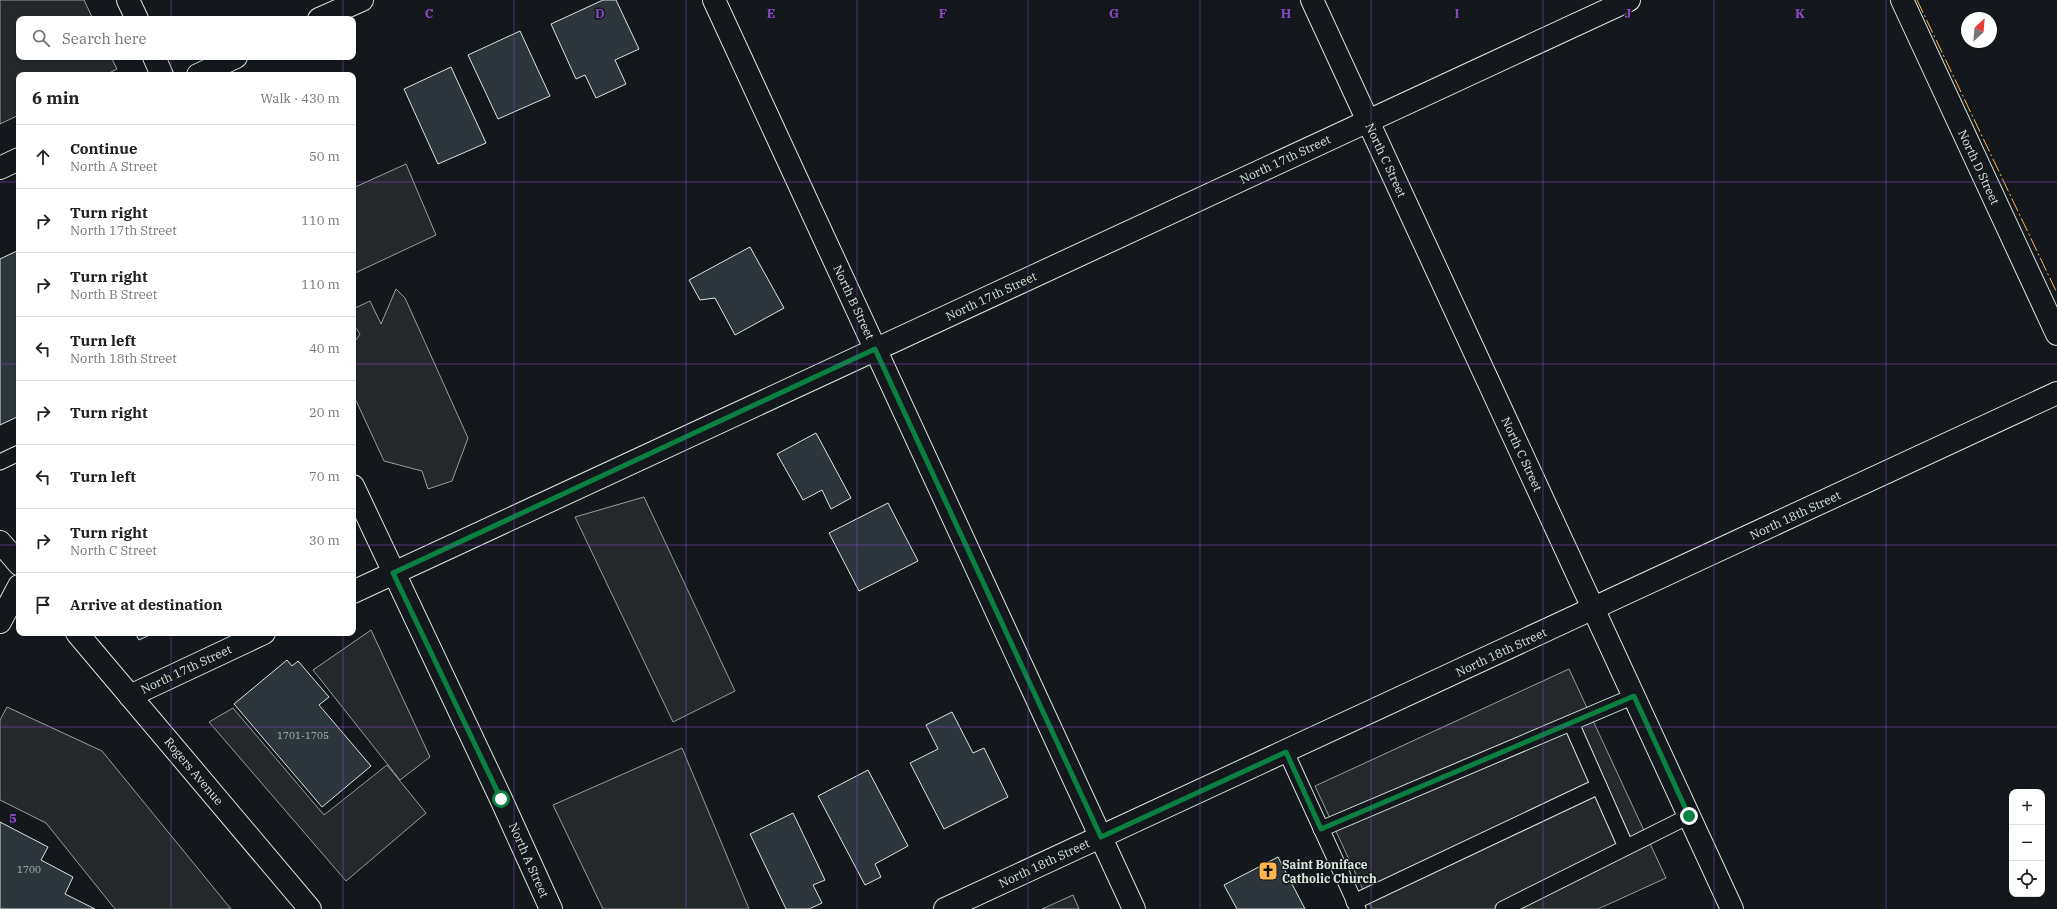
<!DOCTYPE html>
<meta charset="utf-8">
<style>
:root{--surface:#fff;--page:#f2f2f2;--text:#222;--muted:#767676;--line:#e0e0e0}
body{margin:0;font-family:"IBM Plex Serif",serif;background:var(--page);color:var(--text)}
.controls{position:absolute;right:12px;bottom:12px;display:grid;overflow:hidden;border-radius:8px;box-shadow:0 1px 3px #0004}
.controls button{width:36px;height:36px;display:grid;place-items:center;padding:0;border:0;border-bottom:1px solid var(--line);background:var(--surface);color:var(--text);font:20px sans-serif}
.compass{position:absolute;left:1961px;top:12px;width:36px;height:36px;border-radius:50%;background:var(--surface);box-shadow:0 1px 3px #0004;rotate:26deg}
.stop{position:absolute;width:12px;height:12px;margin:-9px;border:3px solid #0b8043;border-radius:50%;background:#fff}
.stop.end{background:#0b8043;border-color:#fff;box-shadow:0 1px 4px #0008}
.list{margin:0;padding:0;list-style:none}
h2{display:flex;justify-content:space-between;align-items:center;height:52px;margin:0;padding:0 16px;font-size:17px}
h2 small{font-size:13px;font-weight:400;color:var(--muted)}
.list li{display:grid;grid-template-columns:26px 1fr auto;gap:12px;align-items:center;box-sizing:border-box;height:64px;padding:0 16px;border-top:1px solid var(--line)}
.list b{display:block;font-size:15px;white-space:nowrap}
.list p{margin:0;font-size:13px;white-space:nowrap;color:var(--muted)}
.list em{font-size:13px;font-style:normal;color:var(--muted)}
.icon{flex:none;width:22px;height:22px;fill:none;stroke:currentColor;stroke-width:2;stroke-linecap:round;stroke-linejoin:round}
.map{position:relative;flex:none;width:2057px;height:909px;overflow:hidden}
.search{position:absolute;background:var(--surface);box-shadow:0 1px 3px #0004;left:16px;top:16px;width:340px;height:44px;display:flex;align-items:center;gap:10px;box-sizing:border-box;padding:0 14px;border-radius:8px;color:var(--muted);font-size:15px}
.panel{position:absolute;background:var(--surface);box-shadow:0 1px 3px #0004;left:16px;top:72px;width:340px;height:564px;border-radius:8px}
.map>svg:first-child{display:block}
.parking{fill:#24282b;stroke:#939e99}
.building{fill:#2c363c;stroke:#d8e6dc}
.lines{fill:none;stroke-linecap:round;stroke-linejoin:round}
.lane-casing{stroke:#d8e6dc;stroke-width:17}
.street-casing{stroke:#d8e6dc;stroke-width:24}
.secondary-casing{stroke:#d8e6dc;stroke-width:24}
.primary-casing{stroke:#d8e6dc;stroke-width:24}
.lane{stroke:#14181c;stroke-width:15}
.street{stroke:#14181c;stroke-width:22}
.secondary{stroke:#14181c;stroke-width:22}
.primary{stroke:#14181c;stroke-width:22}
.power{stroke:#ffb74d;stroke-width:1;stroke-dasharray:14 3 2 3;stroke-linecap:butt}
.route{stroke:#0b8043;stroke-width:5}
.grid{fill:none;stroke:#8948c3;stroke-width:1;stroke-opacity:0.55}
.labels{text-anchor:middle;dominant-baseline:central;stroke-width:3;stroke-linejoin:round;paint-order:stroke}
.number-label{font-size:10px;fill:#adbab4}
.street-label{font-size:12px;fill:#d8e6dc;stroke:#14181c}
.poi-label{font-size:12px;font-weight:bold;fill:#d8e6dc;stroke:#14181c;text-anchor:start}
.grid-label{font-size:13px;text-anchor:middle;font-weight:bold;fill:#8948c3;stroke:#14181c;stroke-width:3;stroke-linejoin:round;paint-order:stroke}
</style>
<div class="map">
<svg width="2057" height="909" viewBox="0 0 2057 909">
<rect width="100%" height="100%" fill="#14181c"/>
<g class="parking">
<polygon points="0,0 84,0 93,19 19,19 19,57 111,57 117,69 105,75 19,75 19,115 0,124"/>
<polygon points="406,164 436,235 353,274 353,188"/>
<polygon points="396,289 405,298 468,438 452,481 428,489 422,471 384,461 353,394 353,339 356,340 360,334 353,324 353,309 370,301 381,324"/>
<polygon points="644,497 735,691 673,722 575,517"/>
<polygon points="371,630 430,757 400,780 313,670"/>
<polygon points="1569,669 1666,878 1598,909 1372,909 1315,786"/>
<polygon points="7,707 102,751 231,909 115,909 46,823 0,800 0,720"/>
<polygon points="233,708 324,815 387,765 426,813 346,881 209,722"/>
<polygon points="682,748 749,909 603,909 553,805"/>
<polygon points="1073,895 1079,909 1042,909"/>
</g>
<g class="building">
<polygon points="603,0 616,0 639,49 615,60 626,84 596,98 585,75 576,79 551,24"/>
<polygon points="520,31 550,96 498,119 468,55"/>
<polygon points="451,67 486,143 438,164 404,89"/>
<polygon points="750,247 784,308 735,335 715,298 700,300 689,280"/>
<polygon points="19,250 19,416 0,425 0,259"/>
<polygon points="816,433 851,498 831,509 822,490 803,500 777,454"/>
<polygon points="888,503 918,561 859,591 829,533"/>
<polygon points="135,633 154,633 139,640"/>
<polygon points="287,660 292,666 298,661 329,697 319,705 371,766 322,807 234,704"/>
<polygon points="952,712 973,753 984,748 1008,797 944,829 910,763 938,749 926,725"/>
<polygon points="868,770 908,846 875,864 881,877 865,885 818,796"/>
<polygon points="793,813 825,880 813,885 822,903 809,909 786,909 750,834"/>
<polygon points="0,822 48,847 41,860 73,877 65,894 95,909 0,909"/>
<polygon points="1278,857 1305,909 1237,909 1224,885"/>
</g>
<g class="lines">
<g class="lane-casing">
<g id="lane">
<polyline points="0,462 19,453"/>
<polyline points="1571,723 1626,847"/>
<polyline points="1286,752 1358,909"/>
<polyline points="1321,829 1634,696"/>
<polyline points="1354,902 1599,786"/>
<polyline points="1503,909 1689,816"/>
</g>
</g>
<g class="street-casing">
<g id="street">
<polyline points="1312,0 1732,909"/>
<polyline points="1902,0 2057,334"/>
<polyline points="319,19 362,0"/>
<polyline points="198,75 236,57"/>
<polyline points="0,168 19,159"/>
<polyline points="353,592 1629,0"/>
<polyline points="0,622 19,586"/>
<polyline points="130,696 264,633"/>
<polyline points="945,909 2057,393"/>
</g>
</g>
<g class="secondary-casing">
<g id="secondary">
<polyline points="128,0 137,19"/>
<polyline points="714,0 1134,909"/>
<polyline points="154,57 162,75"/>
<polyline points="353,486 501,799 551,909"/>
</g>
</g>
<g class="primary-casing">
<g id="primary">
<polyline points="0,542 19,564"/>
<polyline points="77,633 310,909"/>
</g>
</g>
<use href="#lane" class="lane"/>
<use href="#street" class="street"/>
<use href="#secondary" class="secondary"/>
<use href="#primary" class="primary"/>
<polyline class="power" points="1917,0 2057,293"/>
</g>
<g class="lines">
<polyline class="route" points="501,799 393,573 875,349 1101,837 1286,752 1321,829 1634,696 1689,816"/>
</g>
<path class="grid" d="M171 0V19M343 0V19M514 0V909M686 0V909M857 0V909M1028 0V909M1200 0V909M1371 0V909M1543 0V909M1714 0V909M1886 0V909M171 57V75M343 57V75M0 182H19M353 182H2057M0 364H19M353 364H2057M0 545H19M353 545H2057M171 633V909M343 633V909M0 727H2057"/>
<defs>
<g id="church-square" transform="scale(1)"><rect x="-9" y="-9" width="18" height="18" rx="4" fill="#ffb74d" stroke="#14181c"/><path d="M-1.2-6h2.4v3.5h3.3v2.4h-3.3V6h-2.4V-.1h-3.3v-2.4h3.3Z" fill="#111"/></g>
</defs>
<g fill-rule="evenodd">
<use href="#church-square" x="1268" y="871"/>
</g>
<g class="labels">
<g class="number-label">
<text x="303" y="735">1701-1705</text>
<text x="29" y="869">1700</text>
</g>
<g class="street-label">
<text transform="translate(1285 159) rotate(-25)">North 17th Street</text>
<text transform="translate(1386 160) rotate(65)">North C Street</text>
<text transform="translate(1979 167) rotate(65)">North D Street</text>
<text transform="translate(991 296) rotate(-25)">North 17th Street</text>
<text transform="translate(854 302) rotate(65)">North B Street</text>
<text transform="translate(1522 454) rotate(65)">North C Street</text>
<text transform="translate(1795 515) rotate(-25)">North 18th Street</text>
<text transform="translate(1501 652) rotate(-25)">North 18th Street</text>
<text transform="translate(186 669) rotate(-25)">North 17th Street</text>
<text transform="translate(194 771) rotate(50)">Rogers Avenue</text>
<text transform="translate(529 860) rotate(66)">North A Street</text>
<text transform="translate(1044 863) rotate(-25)">North 18th Street</text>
</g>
<g class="poi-label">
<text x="1282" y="864">Saint Boniface<tspan x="1282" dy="14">Catholic Church</tspan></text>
</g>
</g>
<g class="grid-label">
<text x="429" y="18">C</text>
<text x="600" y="18">D</text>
<text x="771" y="18">E</text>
<text x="943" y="18">F</text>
<text x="1114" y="18">G</text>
<text x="1286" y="18">H</text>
<text x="1457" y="18">I</text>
<text x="1628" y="18">J</text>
<text x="1800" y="18">K</text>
<text x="13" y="823">5</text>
</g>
</svg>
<div class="controls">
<button>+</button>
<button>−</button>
<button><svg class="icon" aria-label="locate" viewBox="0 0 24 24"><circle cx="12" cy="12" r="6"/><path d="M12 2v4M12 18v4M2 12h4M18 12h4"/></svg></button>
</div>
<svg class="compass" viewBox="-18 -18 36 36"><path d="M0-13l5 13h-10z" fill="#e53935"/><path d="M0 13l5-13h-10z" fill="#767676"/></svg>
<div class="stop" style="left:501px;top:799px"></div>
<div class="stop end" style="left:1689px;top:816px"></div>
<div class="search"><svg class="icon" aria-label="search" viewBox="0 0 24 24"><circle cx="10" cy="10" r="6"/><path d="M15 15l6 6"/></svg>Search here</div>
<section class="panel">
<h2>6 min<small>Walk · 430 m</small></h2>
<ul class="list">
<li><svg class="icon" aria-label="ahead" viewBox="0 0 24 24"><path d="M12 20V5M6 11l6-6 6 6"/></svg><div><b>Continue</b><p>North A Street</p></div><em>50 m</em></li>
<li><svg class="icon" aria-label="right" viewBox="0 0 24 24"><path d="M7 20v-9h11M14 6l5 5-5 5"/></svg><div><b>Turn right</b><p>North 17th Street</p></div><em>110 m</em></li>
<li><svg class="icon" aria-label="right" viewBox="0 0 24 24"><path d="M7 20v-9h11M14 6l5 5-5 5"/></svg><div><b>Turn right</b><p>North B Street</p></div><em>110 m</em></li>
<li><svg class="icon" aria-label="left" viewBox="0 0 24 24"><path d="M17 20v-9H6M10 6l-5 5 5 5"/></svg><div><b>Turn left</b><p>North 18th Street</p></div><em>40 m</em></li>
<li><svg class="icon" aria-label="right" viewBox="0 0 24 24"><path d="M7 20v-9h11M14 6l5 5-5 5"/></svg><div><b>Turn right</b></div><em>20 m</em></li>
<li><svg class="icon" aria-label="left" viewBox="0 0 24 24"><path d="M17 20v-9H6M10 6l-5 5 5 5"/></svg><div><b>Turn left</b></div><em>70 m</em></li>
<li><svg class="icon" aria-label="right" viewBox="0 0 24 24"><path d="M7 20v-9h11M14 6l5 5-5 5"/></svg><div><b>Turn right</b><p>North C Street</p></div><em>30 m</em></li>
<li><svg class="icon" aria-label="arrive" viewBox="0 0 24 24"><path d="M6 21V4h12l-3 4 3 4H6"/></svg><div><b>Arrive at destination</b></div></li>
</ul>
</section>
</div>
